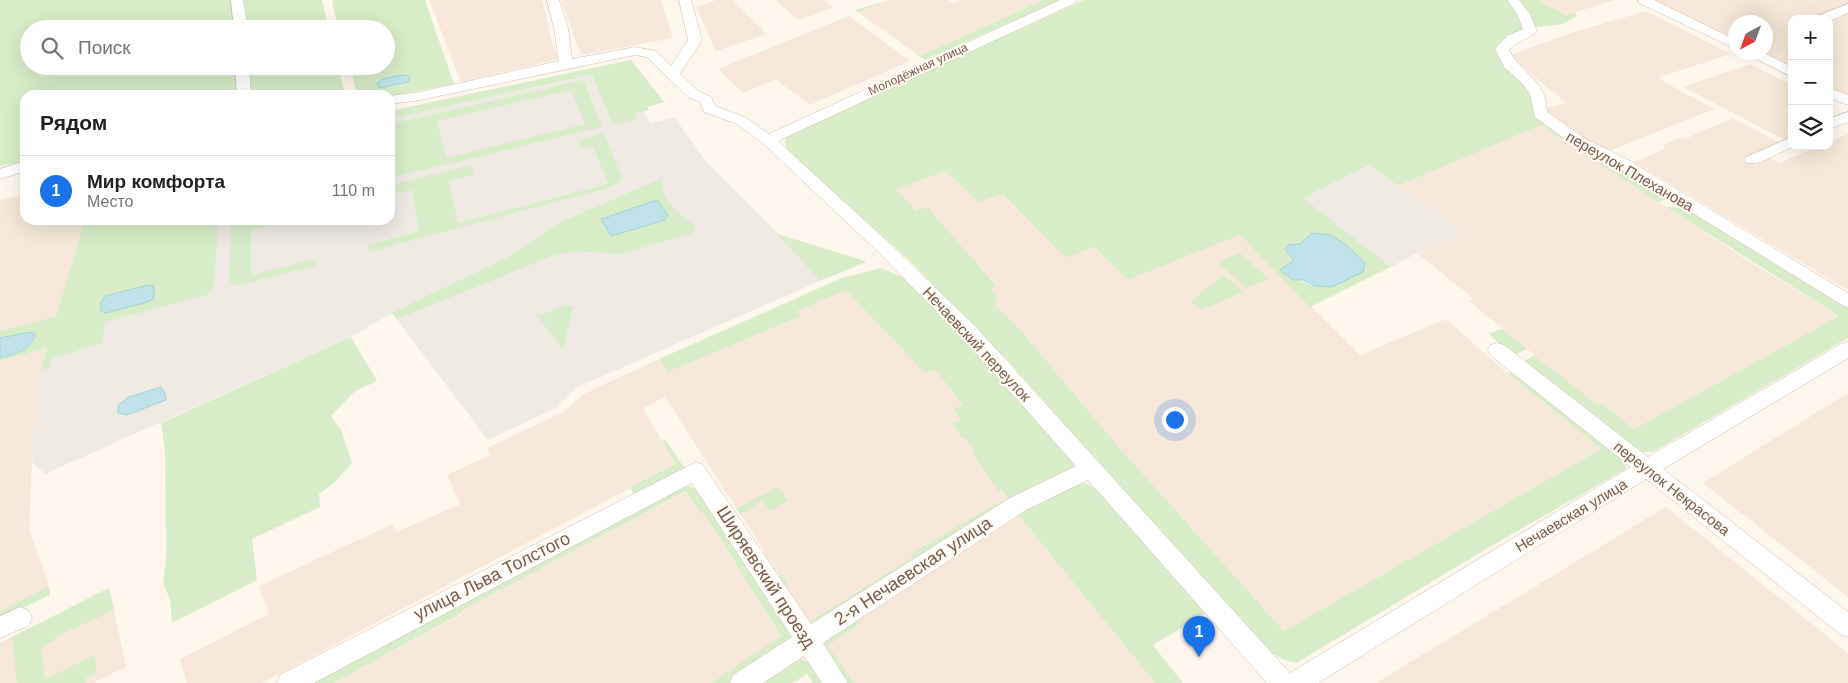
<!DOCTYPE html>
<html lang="ru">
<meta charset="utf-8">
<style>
:root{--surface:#fff;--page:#f6f6f6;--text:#202124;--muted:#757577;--line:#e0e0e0;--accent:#1a73e8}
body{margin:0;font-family:Arial,sans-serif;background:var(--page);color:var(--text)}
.controls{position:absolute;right:15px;top:15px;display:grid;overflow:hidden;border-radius:10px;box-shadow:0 5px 20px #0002}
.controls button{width:45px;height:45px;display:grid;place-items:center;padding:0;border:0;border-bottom:1px solid var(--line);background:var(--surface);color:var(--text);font:25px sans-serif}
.compass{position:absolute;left:1728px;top:15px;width:45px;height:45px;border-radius:50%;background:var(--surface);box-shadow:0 5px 20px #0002;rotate:221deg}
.you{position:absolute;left:1174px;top:419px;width:18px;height:18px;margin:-12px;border:4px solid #fff;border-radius:50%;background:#1a73e8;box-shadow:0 0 0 8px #1a73e833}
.badge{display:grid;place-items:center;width:32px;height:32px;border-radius:50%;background:var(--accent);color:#fff;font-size:16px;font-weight:700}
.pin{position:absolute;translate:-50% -41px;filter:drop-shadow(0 1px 2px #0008)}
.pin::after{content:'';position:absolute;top:26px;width:18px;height:15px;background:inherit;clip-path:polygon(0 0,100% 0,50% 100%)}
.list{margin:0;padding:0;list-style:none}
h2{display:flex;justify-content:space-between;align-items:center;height:65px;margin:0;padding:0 20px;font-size:21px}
h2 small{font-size:16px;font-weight:400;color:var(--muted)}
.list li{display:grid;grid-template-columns:32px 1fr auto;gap:15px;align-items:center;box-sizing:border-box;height:70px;padding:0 20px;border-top:1px solid var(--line)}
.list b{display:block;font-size:19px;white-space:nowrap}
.list p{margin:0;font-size:16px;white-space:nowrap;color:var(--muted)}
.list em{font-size:16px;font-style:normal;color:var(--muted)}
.icon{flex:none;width:28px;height:28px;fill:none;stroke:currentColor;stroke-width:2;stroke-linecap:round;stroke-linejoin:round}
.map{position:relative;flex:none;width:1848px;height:683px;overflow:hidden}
.search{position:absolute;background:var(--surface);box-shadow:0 5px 20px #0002;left:20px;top:20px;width:375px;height:55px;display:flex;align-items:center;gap:12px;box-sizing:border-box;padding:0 18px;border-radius:28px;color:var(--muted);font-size:19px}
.panel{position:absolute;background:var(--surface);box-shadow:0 5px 20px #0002;left:20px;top:90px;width:375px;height:135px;border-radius:15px}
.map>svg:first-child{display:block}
.residential{fill:#f5e8da}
.industrial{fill:#efe9e4}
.green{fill:#d8ecc9;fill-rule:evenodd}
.water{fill:#bfe3e8;stroke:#a5d3da}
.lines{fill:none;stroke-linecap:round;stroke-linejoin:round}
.minor-casing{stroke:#d1beb0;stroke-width:1}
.minor{fill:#fff;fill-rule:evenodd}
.labels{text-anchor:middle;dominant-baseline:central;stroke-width:4;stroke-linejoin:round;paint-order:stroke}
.far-street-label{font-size:12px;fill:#7a5c4d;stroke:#fffaf3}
.street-label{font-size:15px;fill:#7a5c4d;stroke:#fffaf3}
.near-street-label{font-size:18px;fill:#7a5c4d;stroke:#fffaf3}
</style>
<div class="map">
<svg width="1848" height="683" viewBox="0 0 1848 683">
<rect width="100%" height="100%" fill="#fdf6ec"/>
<g class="residential">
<polygon points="429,0 542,0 552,42 559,59 461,82"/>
<polygon points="561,0 661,0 673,38 581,55"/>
<polygon points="716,0 732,0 767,34 716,51 696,7"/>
<polygon points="775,0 824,0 834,7 799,20"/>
<polygon points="889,0 948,0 953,3 961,0 1043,0 920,56 858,12"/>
<polygon points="1538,0 1615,0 1566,15"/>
<polygon points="1649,0 1848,0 1848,6 1816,19 1792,19 1792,71 1755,53 1766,52 1766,22 1736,22 1735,43"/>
<polygon points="1646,11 1731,54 1660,77 1661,80 1714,109 1602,154 1537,110 1566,103 1509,55 1578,31"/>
<polygon points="1848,11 1848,99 1829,89 1829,19"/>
<polygon points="849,16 910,61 810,105 775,79 743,93 718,69"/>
<polygon points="1750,64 1792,85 1792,137 1785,140 1683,87"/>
<polygon points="1733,118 1780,143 1744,158 1756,165 1770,158 1779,163 1819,146 1829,146 1829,142 1848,134 1848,290 1634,162 1665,149 1663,145 1681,137 1685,139"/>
<polygon points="1541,125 1747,260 1839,316 1634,429 1602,403 1598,406 1527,349 1469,301 1474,299 1417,253 1466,233 1398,186"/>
<polygon points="946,171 1001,194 1066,258 1094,247 1128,280 1240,235 1360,355 1446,319 1506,372 1601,449 1284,631 1117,445 1017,326 994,305 991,288 997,285 927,208 916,211 895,189"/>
<polygon points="25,195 25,220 85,220 56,316 0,331 0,200"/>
<polygon points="847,289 925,372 935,368 964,405 954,409 961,420 952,424 976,452 973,453 1007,499 991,506 911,554 913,557 809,622 785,585 788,583 783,575 780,576 665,397 643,408 676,464 262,683 187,683 180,659 269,614 259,586 393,524 397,532 460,504 447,475 490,455 487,448 563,412 584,394 659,359 668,372 801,317 797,311"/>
<polygon points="48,348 40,373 32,462 29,529 49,586 0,611 0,361"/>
<polygon points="1848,393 1848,597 1703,483"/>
<polygon points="687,491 701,514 704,513 781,636 711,683 334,683 462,614 461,611"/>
<polygon points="1666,507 1848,653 1848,683 1376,683"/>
<polygon points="1017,513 1155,683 854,683 828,646 861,624 856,617"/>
<polygon points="109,588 126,667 92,683 0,683 0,643"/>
</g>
<g class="industrial">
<polygon points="631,60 664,102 647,107 649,110 644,112 650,123 675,118 705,160 776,231 820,281 577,387 557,407 488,440 392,313 351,337 45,474 32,462 40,373 85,220 390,220 390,111"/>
<polygon points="1371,165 1398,186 1467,233 1417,253 1391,267 1303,198"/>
</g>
<g class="green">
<polygon points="0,0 322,0 329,29 29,29 29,66 338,66 345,95 25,95 25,161 0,166"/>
<polygon points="337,0 425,0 454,84 395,95 357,95 350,66 386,66 386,29 338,29 332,1"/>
<polygon points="889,0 858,12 920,56 1043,0 1061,0 925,60 855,10"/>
<path d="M1084 0H1511L1524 28 1498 44 1499 52 1533 93 1566 138 1597 157 1618 165 1671 198 1658 202 1541 125 1398 186 1370 165 1303 198 1391 267 1310 307 1240 235 1128 280 1094 247 1066 258 1002 194 978 202 946 171 896 189 916 211 927 207 997 286 991 288 997 295 994 305 1017 326 1117 445 1284 631 1601 449 1506 372 1515 374 1627 462 1626 469 1493 545 1296 663 1284 660 1270 652 1007 360 908 259 788 152 785 142 787 137 792 133ZM1312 233 1331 235 1363 272C1348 279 1333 290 1315 286 1307 284 1301 280 1293 280L1287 265 1294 260 1300 244Z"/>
<polygon points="1516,0 1538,0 1566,15 1576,12 1576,17 1563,24 1536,27 1519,7"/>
<polygon points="631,60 664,102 647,107 649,110 635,114 637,119 613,125 592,74 390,119 390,111"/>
<path d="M583 80 602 127 390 178V124ZM571 90 585 124 446 158 437 121Z"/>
<polygon points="604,133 622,178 620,182 608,188 369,252 368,245 419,231 412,190 397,193 396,187 399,183 465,167 471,167 474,175 449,181 458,223 608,184 593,146 580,149 578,142 580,139"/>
<path d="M663 178C656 198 682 214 695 227V230L691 234 619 254 578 251 555 255 397 319 392 313 508 257 563 221Z"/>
<polygon points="1666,207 1683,208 1698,215 1848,307 1848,338 1653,452 1637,452 1524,364 1525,361 1534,355 1598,405 1602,403 1634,429 1839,316"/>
<path d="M85 220H219L213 290 207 295 105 322 102 343 51 359 50 367 41 370 47 348 0 361V358C14 354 33 351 35 334L31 332 0 338V331L56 316ZM149 285 152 300 148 302 109 295Z"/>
<polygon points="248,220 277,220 278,223 251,230 251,275 315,259 315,266 241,285 233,285 229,280 231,224"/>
<polygon points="778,234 865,261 866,262 820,281"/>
<polygon points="1240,253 1269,279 1245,288 1217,262"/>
<polygon points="881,268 904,278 951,323 1070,457 1074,465 1073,469 811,628 762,556 765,554 779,576 783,574 788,583 785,585 809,622 913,557 911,554 991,506 1007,499 1002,490 999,491 972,453 975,451 964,437 962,438 952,424 961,420 953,409 963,405 935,369 925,373 846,290 797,311 802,316 668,372 659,359 842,278"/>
<polygon points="1224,275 1243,292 1201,310 1191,301"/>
<polygon points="566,305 573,307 563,351 538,316"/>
<polygon points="1502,329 1527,349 1513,356 1489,334"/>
<polygon points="351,337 377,381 354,392 331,416 341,430 352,463 334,483 319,494 320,507 252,539 257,580 172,623 170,600 163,582 166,559 165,451 161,423"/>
<polygon points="665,439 685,469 635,496 630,487 676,464 662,440"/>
<polygon points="1081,483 1087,484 1100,491 1206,613 1153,645 1183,683 1155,683 1017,513 856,617 861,623 828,646 854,683 844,683 818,639 1016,511"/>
<polygon points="680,485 689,486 697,490 796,639 728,683 711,683 781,636 704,513 701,514 686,491 461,611 462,613 334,683 303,683"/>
<polygon points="778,487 788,501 770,511 763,501 740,514 736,509"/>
<polygon points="49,586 50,595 0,619 0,611"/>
<polygon points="109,588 114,610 55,637 55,640 41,647 45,679 95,655 97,672 86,678 86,683 17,683 12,637"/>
<path d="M798 659C813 660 818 672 825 683H813L807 674 793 683H755Z"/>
</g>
<g class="water">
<polygon points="401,75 408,76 410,79 408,82 379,88 377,83 383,79"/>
<polygon points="657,200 668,215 665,220 611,236 601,219"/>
<polygon points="1312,233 1331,235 1349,247 1365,263 1363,272 1332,287 1315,286 1303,280 1293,280 1280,270 1294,260 1285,249 1288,245 1300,244"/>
<polygon points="149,285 154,286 154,298 148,302 106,313 101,311 101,302 105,296"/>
<path d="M31 332 35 334C32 351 14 354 0 358V338Z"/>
<polygon points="161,387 165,393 166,400 127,415 118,413 118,405 129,397"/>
</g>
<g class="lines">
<g class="minor-casing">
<g id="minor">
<polygon points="231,0 243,0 248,29 234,29"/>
<polygon points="547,0 559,0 568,28 572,59 635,47 656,51 671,66 688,40 679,0 691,0 702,40 680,74 698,91 711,97 715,106 745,117 769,134 1060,0 1076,0 1075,3 778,141 890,244 975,326 1290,673 1631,467 1490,355 1488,350 1490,345 1497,343 1504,345 1648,457 1841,344 1848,342 1848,358 1663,469 1848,612 1848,637 1840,634 1646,479 1318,683 1267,683 1088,480 1026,510 823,643 848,683 822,683 804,656 763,683 730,683 733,675 792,637 692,483 314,683 277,683 280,675 696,462 703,465 811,624 1010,498 1076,466 961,336 878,252 763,143 735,123 704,112 700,102 688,97 647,57 635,55 420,100 390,104 390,96 420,92 559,61 554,28"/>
<path d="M1507 0H1519L1530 14 1537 31C1530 39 1517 41 1509 50 1518 68 1535 75 1543 93 1546 98 1546 106 1547 112L1586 139 1630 161 1848 293V307L1842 305 1618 167 1565 139 1535 117 1530 94 1522 83 1504 67 1495 49 1507 36 1523 29 1517 14Z"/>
<polygon points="1638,0 1654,0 1736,40 1736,49 1639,3"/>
<polygon points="1848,4 1848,13 1829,21 1829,19 1816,19 1817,16"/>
<polygon points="1743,52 1762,52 1792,67 1792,77"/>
<polygon points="235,66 249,66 251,95 237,95"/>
<polygon points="1829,88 1848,95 1848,105 1829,98"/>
<polygon points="1848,112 1848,122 1829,129 1829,119"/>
<polygon points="1792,137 1792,146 1795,146 1758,163 1746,163 1744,160 1746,157"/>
<polygon points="25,161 25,171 0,179 0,169"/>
<polygon points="20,607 28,610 32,618 28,626 0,638 0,616"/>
</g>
</g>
<use href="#minor" class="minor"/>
</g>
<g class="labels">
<g class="far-street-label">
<text transform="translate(918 69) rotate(-25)">Молодёжная улица</text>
</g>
<g class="street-label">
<text transform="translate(1630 171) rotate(30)">переулок Плеханова</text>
<text transform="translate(977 344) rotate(47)">Нечаевский переулок</text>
<text transform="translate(1672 488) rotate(38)">переулок Некрасова</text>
<text transform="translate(1571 515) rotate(-31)">Нечаевская улица</text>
</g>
<g class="near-street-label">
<text transform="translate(913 571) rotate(-33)">2-я Нечаевская улица</text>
<text transform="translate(492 576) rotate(-27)">улица Льва Толстого</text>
<text transform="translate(766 577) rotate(57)">Ширяевский проезд</text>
</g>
</g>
</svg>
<div class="controls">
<button>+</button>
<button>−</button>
<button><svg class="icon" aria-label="layers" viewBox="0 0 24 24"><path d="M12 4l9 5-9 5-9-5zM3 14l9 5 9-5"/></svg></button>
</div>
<svg class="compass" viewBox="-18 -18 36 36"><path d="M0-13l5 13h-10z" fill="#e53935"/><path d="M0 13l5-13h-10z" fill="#757577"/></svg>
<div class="you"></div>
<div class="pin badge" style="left:1199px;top:657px">1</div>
<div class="search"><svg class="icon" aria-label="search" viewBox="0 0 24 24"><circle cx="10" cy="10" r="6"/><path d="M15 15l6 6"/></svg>Поиск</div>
<section class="panel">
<h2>Рядом<small></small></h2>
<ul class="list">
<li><span class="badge">1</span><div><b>Мир комфорта</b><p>Место</p></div><em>110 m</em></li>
</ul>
</section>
</div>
